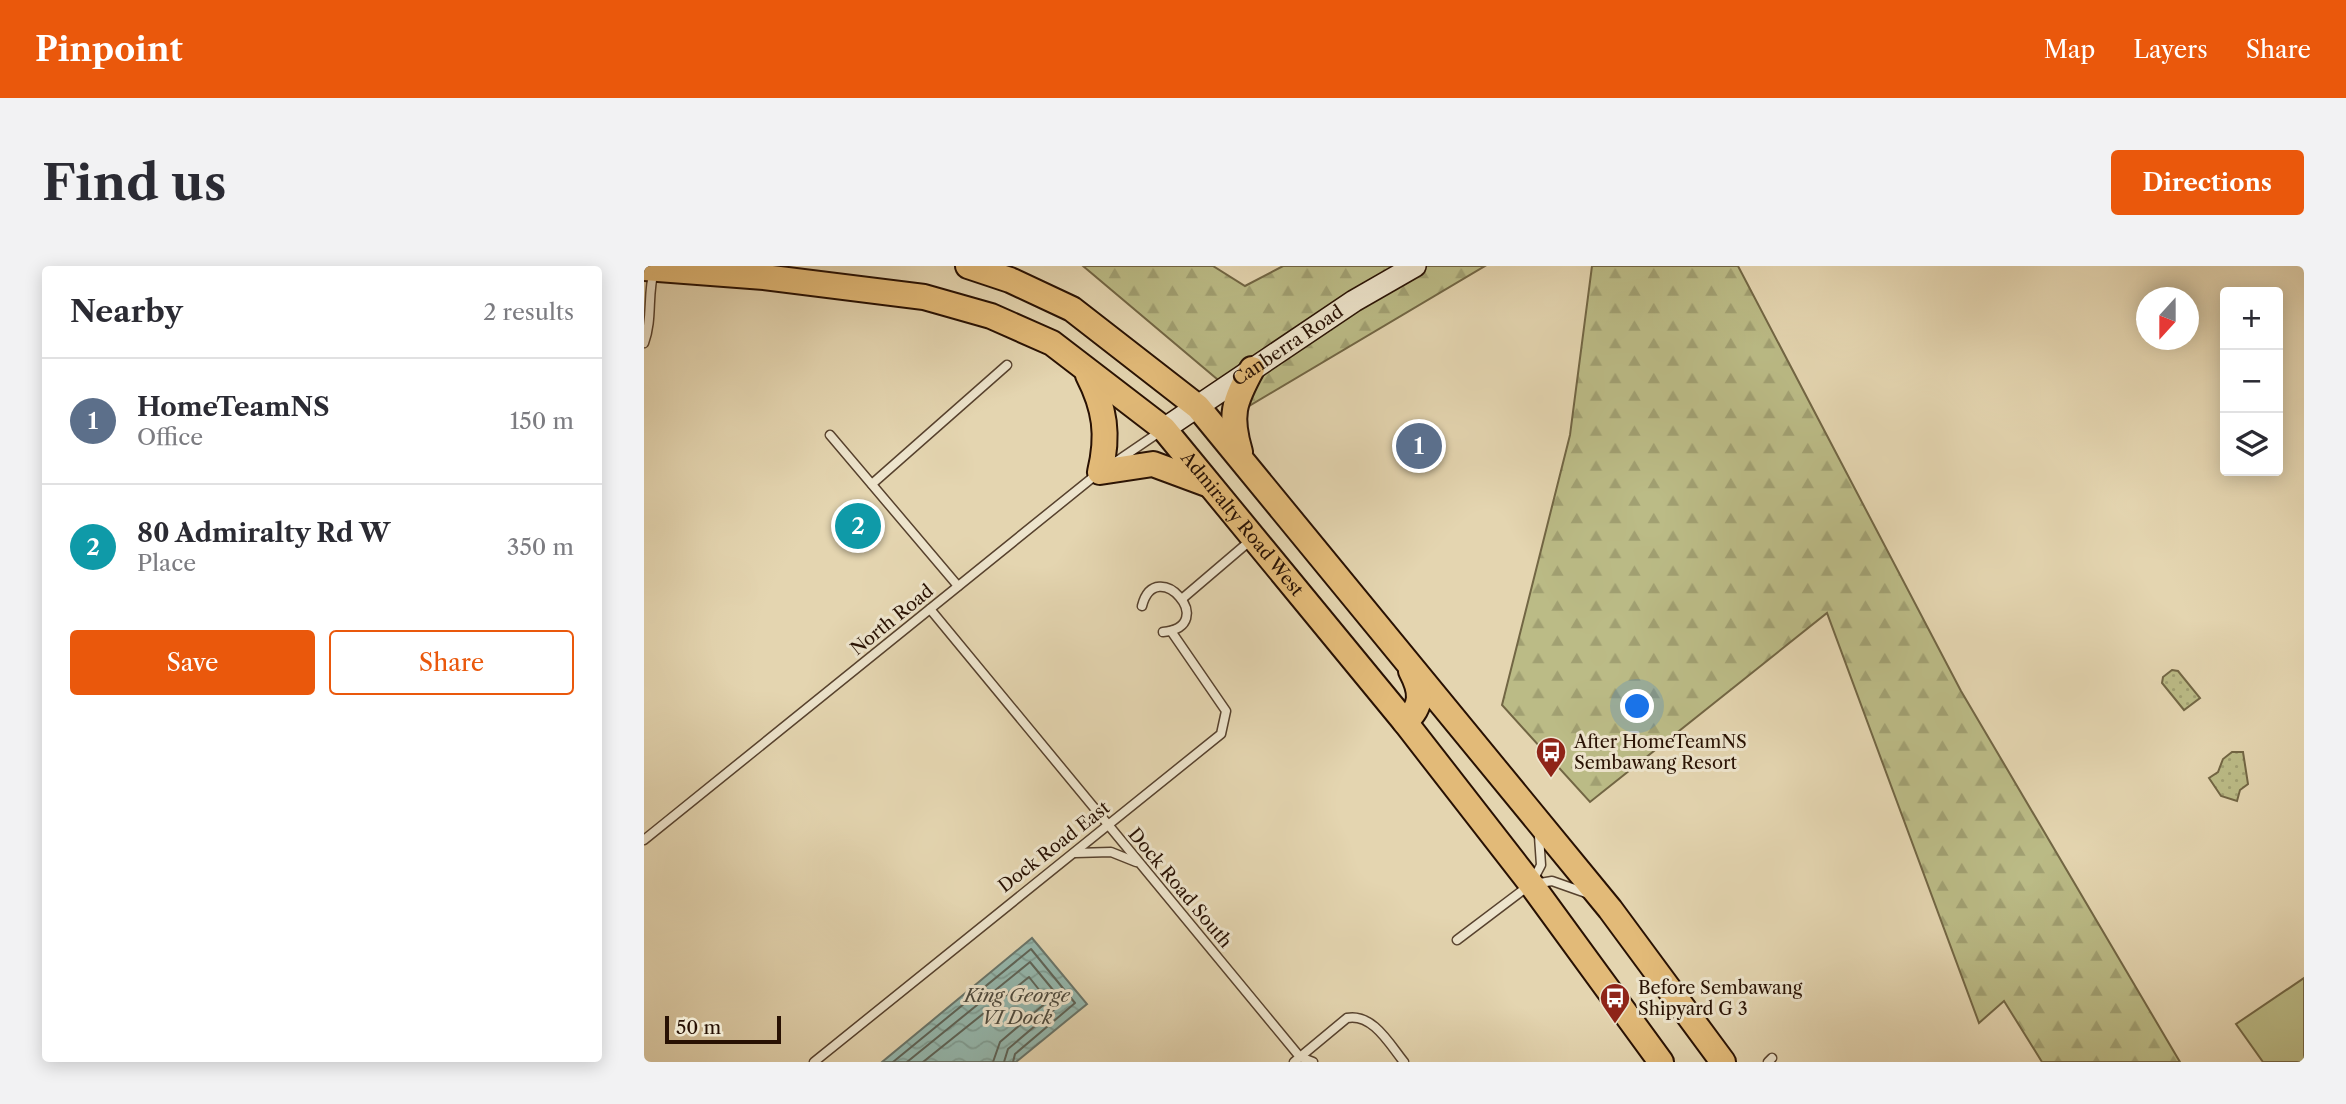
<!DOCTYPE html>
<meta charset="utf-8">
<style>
:root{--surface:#fff;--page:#f2f2f3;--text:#2b2b33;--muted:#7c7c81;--line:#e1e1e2;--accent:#ea580c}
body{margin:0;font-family:"Libre Caslon Text",serif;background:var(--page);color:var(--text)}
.controls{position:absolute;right:21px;top:21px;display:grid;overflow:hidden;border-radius:7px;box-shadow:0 4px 18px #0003}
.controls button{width:63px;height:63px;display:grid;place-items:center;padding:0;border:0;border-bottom:2px solid var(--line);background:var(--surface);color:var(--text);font:35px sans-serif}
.compass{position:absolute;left:1492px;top:21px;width:63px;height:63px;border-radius:50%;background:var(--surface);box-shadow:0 4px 18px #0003;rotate:201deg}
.scale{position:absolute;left:21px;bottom:18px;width:116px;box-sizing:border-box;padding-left:7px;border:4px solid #281103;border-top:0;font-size:19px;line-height:24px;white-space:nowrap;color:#281103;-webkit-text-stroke:5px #ede4cc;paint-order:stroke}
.you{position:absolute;left:994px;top:441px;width:24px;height:24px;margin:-18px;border:5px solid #fff;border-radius:50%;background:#1a73e8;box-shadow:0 0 0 10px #1a73e833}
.badge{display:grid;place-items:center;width:46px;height:46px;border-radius:50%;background:var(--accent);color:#fff;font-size:23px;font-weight:700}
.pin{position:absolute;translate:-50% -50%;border:4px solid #fff;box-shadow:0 2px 7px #0006}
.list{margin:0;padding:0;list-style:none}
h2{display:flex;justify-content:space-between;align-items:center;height:91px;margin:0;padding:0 28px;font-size:30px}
h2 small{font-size:23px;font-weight:400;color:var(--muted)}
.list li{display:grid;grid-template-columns:46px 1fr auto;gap:21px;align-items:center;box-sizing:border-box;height:126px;padding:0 28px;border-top:2px solid var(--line)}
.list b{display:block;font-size:26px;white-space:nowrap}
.list p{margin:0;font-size:23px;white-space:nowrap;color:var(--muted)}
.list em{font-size:23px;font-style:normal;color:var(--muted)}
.actions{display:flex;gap:14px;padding:21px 28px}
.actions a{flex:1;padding:16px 0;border:2px solid var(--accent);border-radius:7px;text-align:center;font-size:24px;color:var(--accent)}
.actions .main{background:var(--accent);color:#fff}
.icon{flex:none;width:38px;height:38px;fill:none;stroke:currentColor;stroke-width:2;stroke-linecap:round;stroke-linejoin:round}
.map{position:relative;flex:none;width:1660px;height:796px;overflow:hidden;border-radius:7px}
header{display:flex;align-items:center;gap:42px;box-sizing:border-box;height:98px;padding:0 35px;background:var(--accent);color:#fff}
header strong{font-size:33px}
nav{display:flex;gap:38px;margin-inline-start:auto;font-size:24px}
.intro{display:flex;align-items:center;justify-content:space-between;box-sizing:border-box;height:168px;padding:0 42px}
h1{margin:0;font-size:49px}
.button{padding:18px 32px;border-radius:7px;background:var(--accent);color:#fff;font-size:24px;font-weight:700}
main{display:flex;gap:42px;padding:0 42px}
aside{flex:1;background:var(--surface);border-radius:7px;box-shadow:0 4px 18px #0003}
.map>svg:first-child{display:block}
.green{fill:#bbbb86;stroke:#726644;stroke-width:2}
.forest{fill:url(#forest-firs);stroke:#726644;stroke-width:2}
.park{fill:url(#park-dots);stroke:#726644;stroke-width:2}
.water{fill:url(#water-waves);stroke:#69756a;stroke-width:2}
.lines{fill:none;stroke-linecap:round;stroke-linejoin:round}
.shore{stroke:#5e6458;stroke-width:2}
.service-casing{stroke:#57422e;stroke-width:11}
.secondary-casing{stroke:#281103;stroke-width:24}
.primary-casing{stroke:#281103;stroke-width:28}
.service{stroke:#ede4cc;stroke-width:8}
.secondary{stroke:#ede4cc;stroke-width:21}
.primary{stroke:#e2ba78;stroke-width:24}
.labels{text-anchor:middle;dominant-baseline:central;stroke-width:6;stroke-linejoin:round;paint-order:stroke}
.street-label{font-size:18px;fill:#281103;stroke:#ede4cc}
.poi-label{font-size:18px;fill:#281103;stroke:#ede4cc;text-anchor:start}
.water-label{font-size:19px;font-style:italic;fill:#4e4b3f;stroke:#ede4cc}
</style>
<header>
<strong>Pinpoint</strong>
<nav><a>Map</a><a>Layers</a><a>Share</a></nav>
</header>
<div class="intro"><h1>Find us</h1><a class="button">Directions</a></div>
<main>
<aside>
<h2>Nearby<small>2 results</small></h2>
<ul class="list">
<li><span class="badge" style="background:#5c6f8a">1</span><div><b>HomeTeamNS</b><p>Office</p></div><em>150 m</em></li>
<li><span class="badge" style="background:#0f9aa8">2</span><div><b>80 Admiralty Rd W</b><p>Place</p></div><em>350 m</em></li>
</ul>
<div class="actions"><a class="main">Save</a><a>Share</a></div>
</aside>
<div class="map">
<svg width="1660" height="796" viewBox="0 0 1660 796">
<defs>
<pattern id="forest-firs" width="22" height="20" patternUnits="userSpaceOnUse" patternTransform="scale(1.75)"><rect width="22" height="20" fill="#bbbb86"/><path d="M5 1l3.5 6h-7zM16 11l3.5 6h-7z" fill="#a1a072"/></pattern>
<pattern id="park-dots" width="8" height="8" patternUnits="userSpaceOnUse" patternTransform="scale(1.75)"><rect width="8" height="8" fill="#bbbb86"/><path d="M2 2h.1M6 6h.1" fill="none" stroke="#a1a072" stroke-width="1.8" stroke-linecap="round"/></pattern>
<pattern id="water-waves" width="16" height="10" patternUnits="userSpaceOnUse" patternTransform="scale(1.75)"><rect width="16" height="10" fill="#95b8ae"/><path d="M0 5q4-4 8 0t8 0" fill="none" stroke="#809d94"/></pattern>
</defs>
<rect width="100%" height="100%" fill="#e4d5b0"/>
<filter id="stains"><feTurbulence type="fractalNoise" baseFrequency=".00286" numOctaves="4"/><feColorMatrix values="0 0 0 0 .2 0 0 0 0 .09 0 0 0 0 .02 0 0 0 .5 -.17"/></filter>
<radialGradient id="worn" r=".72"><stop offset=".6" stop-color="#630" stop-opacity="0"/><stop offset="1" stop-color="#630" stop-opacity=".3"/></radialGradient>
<polygon class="green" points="1660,712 1660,796 1619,796 1592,758"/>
<g class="forest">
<polygon points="439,0 569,0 601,20 639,0 841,0 605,140"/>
<polygon points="948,0 1094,0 1317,425 1536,796 1398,796 1360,735 1335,757 1183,347 946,536 858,439 926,169"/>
</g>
<g class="park">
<polygon points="1528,404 1534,405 1556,432 1540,444 1518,417 1519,411"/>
<polygon points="1588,486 1599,486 1604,518 1596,524 1593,535 1577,530 1565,512 1574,506 1579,493"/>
</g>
<polygon class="water" points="388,672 443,738 372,796 238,796"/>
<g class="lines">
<g class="shore">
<polyline points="249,796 387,683 431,737 371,788 369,796"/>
<polyline points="263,796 386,696 419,736 364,783 360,796"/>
<polyline points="279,796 385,711 404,735 356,776 349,796"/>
</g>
<g class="service-casing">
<g id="service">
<path d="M0 77C9 53 3 28 10 5"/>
<polyline points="186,169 314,320"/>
<polyline points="473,195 517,165"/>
<polyline points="228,218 363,99"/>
<polyline points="539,332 607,274"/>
<path d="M498 340C512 287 577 360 519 366"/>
<polyline points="286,343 656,791 669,796"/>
<polyline points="0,574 453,208"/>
<polyline points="431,587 467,586 492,596"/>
<polyline points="890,618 908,615 942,627"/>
<polyline points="813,674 887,618 897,599 895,570"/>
<polyline points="170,796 577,468 582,445 527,365"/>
<path d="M650 796 703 752C729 747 746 779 760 796"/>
<polyline points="1124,796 1128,792"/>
</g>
</g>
<g class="secondary-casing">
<g id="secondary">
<path id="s1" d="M520 163 710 35 771 0"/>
</g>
</g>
<g class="primary-casing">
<g id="primary">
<polyline points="324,0 366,14 428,43 554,141 966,643 1079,796"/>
<path id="s2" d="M0 2 120 11 280 31 347 50 408 77 520 163 761 456 887 618 1017 796"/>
<path d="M444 109C461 142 465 169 456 206L509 198 563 218"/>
<path d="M596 186C585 149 590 136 608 103"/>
<path d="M761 456C779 440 778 426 767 405"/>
</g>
</g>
<use href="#service" class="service"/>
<use href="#secondary" class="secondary"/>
<use href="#primary" class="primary"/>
</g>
<defs>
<g id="bus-pin" transform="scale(1.575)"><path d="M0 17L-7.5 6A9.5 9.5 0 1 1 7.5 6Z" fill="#8f2418" stroke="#ede4cc"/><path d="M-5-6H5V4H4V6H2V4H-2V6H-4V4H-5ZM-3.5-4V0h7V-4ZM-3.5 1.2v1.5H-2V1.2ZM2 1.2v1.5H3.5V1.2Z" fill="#fff"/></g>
</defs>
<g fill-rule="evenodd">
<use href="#bus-pin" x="907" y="486"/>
<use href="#bus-pin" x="971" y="732"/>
</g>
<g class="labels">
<g class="street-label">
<text stroke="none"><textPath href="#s1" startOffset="149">Canberra Road</textPath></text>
<text stroke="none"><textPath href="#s2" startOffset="682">Admiralty Road West</textPath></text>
<text transform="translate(248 354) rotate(-39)">North Road</text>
<text transform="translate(410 581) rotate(-38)">Dock Road East</text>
<text transform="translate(536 622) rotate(50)">Dock Road South</text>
</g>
<g class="poi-label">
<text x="930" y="476">After HomeTeamNS<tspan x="930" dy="21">Sembawang Resort</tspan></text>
<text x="994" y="722">Before Sembawang<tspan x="994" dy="21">Shipyard G 3</tspan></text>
</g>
<g class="water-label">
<text x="373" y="729">King George<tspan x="373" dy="22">VI Dock</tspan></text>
</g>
</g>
<rect width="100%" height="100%" filter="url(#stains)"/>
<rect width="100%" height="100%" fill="url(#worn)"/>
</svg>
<div class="controls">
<button>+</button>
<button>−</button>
<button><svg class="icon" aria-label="layers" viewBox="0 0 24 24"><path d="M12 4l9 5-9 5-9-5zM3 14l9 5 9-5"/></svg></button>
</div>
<svg class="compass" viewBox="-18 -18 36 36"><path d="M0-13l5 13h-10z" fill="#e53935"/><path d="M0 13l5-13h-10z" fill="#7c7c81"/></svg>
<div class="scale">50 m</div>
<div class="you"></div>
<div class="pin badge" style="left:775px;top:180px;background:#5c6f8a">1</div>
<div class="pin badge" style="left:214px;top:260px;background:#0f9aa8">2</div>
</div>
</main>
